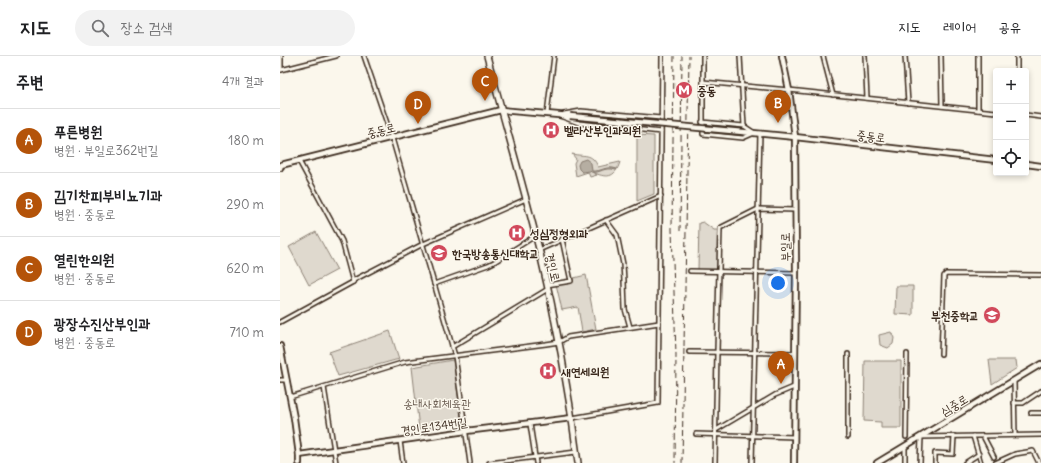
<!DOCTYPE html>
<html lang="ko">
<meta charset="utf-8">
<style>
:root{--surface:#fff;--page:#f2f2f2;--text:#202124;--muted:#757577;--line:#e0e0e0;--accent:#b45309}
body{margin:0;font-family:Delius,"Poor Story",sans-serif;background:var(--page);color:var(--text)}
.controls{position:absolute;right:12px;top:12px;display:grid;overflow:hidden;border-radius:4px;box-shadow:0 2px 6px #0003}
.controls button{width:36px;height:36px;display:grid;place-items:center;padding:0;border:0;border-bottom:1px solid var(--line);background:var(--surface);color:var(--text);font:20px sans-serif}
.you{position:absolute;left:498px;top:227px;width:14px;height:14px;margin:-10px;border:3px solid #fff;border-radius:50%;background:#1a73e8;box-shadow:0 0 0 6px #1a73e833}
.badge{display:grid;place-items:center;width:26px;height:26px;border-radius:50%;background:var(--accent);color:#fff;font-size:13px;font-weight:700}
.pin{position:absolute;translate:-50% -33px;filter:drop-shadow(0 1px 2px #0008)}
.pin::after{content:'';position:absolute;top:21px;width:14px;height:12px;background:inherit;clip-path:polygon(0 0,100% 0,50% 100%)}
.list{margin:0;padding:0;list-style:none}
h2{display:flex;justify-content:space-between;align-items:center;height:52px;margin:0;padding:0 16px;font-size:17px}
h2 small{font-size:13px;font-weight:400;color:var(--muted)}
.list li{display:grid;grid-template-columns:26px 1fr auto;gap:12px;align-items:center;box-sizing:border-box;height:64px;padding:0 16px;border-top:1px solid var(--line)}
.list b{display:block;font-size:15px;white-space:nowrap}
.list p{margin:0;font-size:13px;white-space:nowrap;color:var(--muted)}
.list em{font-size:13px;font-style:normal;color:var(--muted)}
.icon{flex:none;width:22px;height:22px;fill:none;stroke:currentColor;stroke-width:2;stroke-linecap:round;stroke-linejoin:round}
.map{position:relative;flex:none;width:761px;height:407px;overflow:hidden}
header{display:flex;align-items:center;gap:24px;box-sizing:border-box;height:56px;padding:0 20px;background:var(--surface);border-bottom:1px solid var(--line)}
header strong{font-size:19px}
nav{display:flex;gap:22px;margin-inline-start:auto;font-size:14px}
.search{width:280px;height:36px;background:var(--page);display:flex;align-items:center;gap:10px;box-sizing:border-box;padding:0 14px;border-radius:22px;color:var(--muted);font-size:15px}
main{display:flex}
aside{flex:1;background:var(--surface)}
.map>svg:first-child{display:block}
.green{fill:#dfd9ce;stroke:#8d8276}
.water{fill:#b6aea2;stroke:#85796d}
.lines{fill:none;stroke-linecap:round;stroke-linejoin:round}
.street-casing{stroke:#3b2a1e;stroke-width:6}
.secondary-casing{stroke:#3b2a1e;stroke-width:8}
.primary-casing{stroke:#3b2a1e;stroke-width:8}
.street{stroke:#fbf7ec;stroke-width:3}
.secondary{stroke:#fbf7ec;stroke-width:4.5}
.primary{stroke:#fbf7ec;stroke-width:5}
.rail{stroke:#3b2a1e;stroke-width:1;stroke-dasharray:6 3;stroke-linecap:butt}
.secondary-bridge-casing{stroke:#3b2a1e;stroke-width:8;stroke-linecap:butt}
.secondary-bridge{stroke:#fbf7ec;stroke-width:4.5}
.labels{text-anchor:middle;dominant-baseline:central;stroke-width:3;stroke-linejoin:round;paint-order:stroke}
.poi-label{font-size:12px;font-weight:bold;fill:#3b2a1e;stroke:#fbf7ec;text-anchor:start}
.street-label{font-size:12px;fill:#3b2a1e;stroke:#fbf7ec}
.park-label{font-size:12px;fill:#64564a;stroke:#fbf7ec}
</style>
<header>
<strong>지도</strong>
<div class="search"><svg class="icon" aria-label="search" viewBox="0 0 24 24"><circle cx="10" cy="10" r="6"/><path d="M15 15l6 6"/></svg>장소 검색</div>
<nav><a>지도</a><a>레이어</a><a>공유</a></nav>
</header>
<main>
<aside>
<h2>주변<small>4개 결과</small></h2>
<ul class="list">
<li><span class="badge">A</span><div><b>푸른병원</b><p>병원 · 부일로362번길</p></div><em>180 m</em></li>
<li><span class="badge">B</span><div><b>김기찬피부비뇨기과</b><p>병원 · 중동로</p></div><em>290 m</em></li>
<li><span class="badge">C</span><div><b>열린한의원</b><p>병원 · 중동로</p></div><em>620 m</em></li>
<li><span class="badge">D</span><div><b>광장수진산부인과</b><p>병원 · 중동로</p></div><em>710 m</em></li>
</ul>
</aside>
<div class="map">
<svg width="761" height="407" viewBox="0 0 761 407">
<rect width="100%" height="100%" fill="#fbf7ec"/>
<filter id="ink" filterUnits="userSpaceOnUse"><feTurbulence type="fractalNoise" baseFrequency=".025" numOctaves="2"/><feDisplacementMap in="SourceGraphic" scale="8" xChannelSelector="R" yChannelSelector="G"/><feConvolveMatrix kernelMatrix="1 2 1 2 8 2 1 2 1" color-interpolation-filters="sRGB"/></filter>
<g filter="url(#ink)">
<g class="green">
<polygon points="357,79 374,80 374,138 357,145"/>
<path d="M292 98C304 101 312 96 318 111L340 106C335 123 326 122 312 116L317 119 310 121 308 116 296 120 294 107 296 103Z"/>
<polygon points="423,166 434,174 439,174 438,215 418,214 419,167"/>
<polygon points="36,176 57,214 29,229 9,191"/>
<polygon points="306,219 316,273 302,276 298,251 282,254 276,228 290,225 290,223"/>
<polygon points="616,230 633,230 633,259 615,258"/>
<polygon points="110,275 119,303 58,320 49,296"/>
<polygon points="611,276 614,282 613,288 608,292 600,289 599,279"/>
<polygon points="173,304 182,367 139,373 132,311"/>
<polygon points="709,304 736,304 737,312 712,328"/>
<polygon points="585,305 621,305 621,372 601,372 601,366 584,365"/>
</g>
<path class="water" d="M306 103 311 107 312 115C322 116 325 109 337 113L336 114C323 110 321 118 311 116L310 115 302 116 299 113 298 109 300 105Z"/>
<g class="lines">
<g class="street-casing">
<g id="street">
<polyline points="84,0 112,82 175,300 190,407"/>
<polyline points="423,0 423,78 463,82 472,78"/>
<polyline points="460,0 464,70"/>
<polyline points="543,0 553,39"/>
<polyline points="585,0 587,42"/>
<polyline points="625,0 628,47"/>
<polyline points="661,0 662,50"/>
<polyline points="1,14 56,0"/>
<polyline points="1,14 1,0"/>
<polyline points="737,15 737,0"/>
<polyline points="423,26 509,34 716,56"/>
<polyline points="698,54 698,0"/>
<polyline points="267,58 274,0"/>
<polyline points="284,58 301,55 381,62"/>
<polyline points="746,59 761,61"/>
<polyline points="280,60 299,67 381,76"/>
<polyline points="422,66 464,70 473,76"/>
<polyline points="19,105 62,185 73,226"/>
<polyline points="326,164 337,179 343,208 344,225 345,253 350,271"/>
<polyline points="259,194 381,140"/>
<polyline points="410,215 516,217"/>
<polyline points="154,228 208,209 214,206 255,180"/>
<polyline points="267,229 291,225 282,183"/>
<polyline points="0,266 73,226 74,224 143,188 246,143"/>
<polyline points="172,291 268,233"/>
<polyline points="409,296 515,297"/>
<polyline points="661,298 664,220 666,218 761,219"/>
<polyline points="0,324 7,324"/>
<polyline points="734,325 735,379"/>
<polyline points="44,331 56,407"/>
<polyline points="10,341 125,306 266,288 279,286 288,281 379,267"/>
<polyline points="734,347 743,347 761,335"/>
<polyline points="751,357 761,357"/>
<polyline points="292,362 378,347 382,0"/>
<polyline points="250,368 256,407"/>
<polyline points="436,374 495,339 514,331"/>
<polyline points="416,378 514,381"/>
<polyline points="693,380 701,407"/>
<polyline points="703,380 714,401"/>
<polyline points="568,381 568,298"/>
<polyline points="626,381 627,298"/>
<polyline points="120,385 123,407"/>
<polyline points="625,390 625,407"/>
<polyline points="209,407 296,396"/>
<polyline points="435,407 437,296 440,172 478,153 515,154"/>
<polyline points="472,407 480,77"/>
<polyline points="640,407 641,381 761,379"/>
<polyline points="655,407 655,397 673,398 674,380"/>
<polyline points="685,407 699,398"/>
<polyline points="715,407 735,398 753,395 759,407"/>
</g>
</g>
<g class="secondary-casing">
<g id="secondary">
<polyline points="502,0 509,34 515,81 516,214 514,407"/>
<polyline points="463,76 515,81 716,104"/>
<polyline points="746,108 761,110"/>
<polyline points="0,112 1,109 221,54 290,60"/>
<polyline points="0,290 14,362 19,399 19,407"/>
<polyline points="19,399 186,375 292,362"/>
<polyline points="597,407 761,308"/>
</g>
</g>
<g class="primary-casing">
<path id="primary" d="M207 0C224 64 243 128 259 193 276 263 289 335 298 407"/>
</g>
<use href="#street" class="street"/>
<use href="#secondary" class="secondary"/>
<use href="#primary" class="primary"/>
<g class="rail">
<polyline points="394,0 392,173 396,299 395,407"/>
<polyline points="400,175 402,0"/>
<polyline points="402,407 409,0"/>
</g>
<g class="secondary-bridge-casing">
<polyline id="secondary-bridge" points="290,60 463,76"/>
</g>
<use href="#secondary-bridge" class="secondary-bridge"/>
</g>
</g>
<defs>
<g id="metro-disc" transform="scale(0.9)"><circle r="9.5" fill="#d1495b" stroke="#fbf7ec"/><path d="M-5.5 5V-5H-3L0 0L3-5H5.5V5H3V-.5L0 4L-3-.5V5Z" fill="#fff"/></g>
<g id="hospital-disc" transform="scale(0.9)"><circle r="9.5" fill="#d1495b" stroke="#fbf7ec"/><path d="M-5-5h3v3.5h4V-5h3V5h-3V1.5h-4V5h-3Z" fill="#fff"/></g>
<g id="university-disc" transform="scale(0.9)"><circle r="9.5" fill="#d1495b" stroke="#fbf7ec"/><path d="M0-5L7-2L0 1L-7-2ZM-4 1L0 2.5L4 1V4Q0 6-4 4Z" fill="#fff"/></g>
<g id="school-disc" transform="scale(0.9)"><circle r="9.5" fill="#d1495b" stroke="#fbf7ec"/><path d="M0-5L7-2L0 1L-7-2ZM-4 1L0 2.5L4 1V4Q0 6-4 4Z" fill="#fff"/></g>
</defs>
<g fill-rule="evenodd">
<use href="#metro-disc" x="404" y="34"/>
<use href="#hospital-disc" x="271" y="74"/>
<use href="#hospital-disc" x="237" y="177"/>
<use href="#university-disc" x="159" y="197"/>
<use href="#school-disc" x="712" y="259"/>
<use href="#hospital-disc" x="268" y="315"/>
</g>
<g class="labels">
<g class="poi-label">
<text x="417" y="34">중동</text>
<text x="284" y="74">벨라산부인과의원</text>
<text x="250" y="177">성심정형외과</text>
<text x="172" y="197">한국방송통신대학교</text>
<text x="699" y="259" text-anchor="end">부천중학교</text>
<text x="281" y="315">새연세의원</text>
</g>
<g class="street-label">
<text transform="translate(101 74) rotate(-14)">중동로</text>
<text transform="translate(591 80) rotate(7)">중동로</text>
<text transform="translate(505 191) rotate(-91)">부일로</text>
<text transform="translate(273 211) rotate(77)">경인로</text>
<text transform="translate(674 349) rotate(-31)">심중로</text>
<text transform="translate(154 370) rotate(-8)">경인로134번길</text>
</g>
<g class="park-label">
<text x="157" y="347">송내사회체육관</text>
</g>
</g>
</svg>
<div class="controls">
<button>+</button>
<button>−</button>
<button><svg class="icon" aria-label="locate" viewBox="0 0 24 24"><circle cx="12" cy="12" r="6"/><path d="M12 2v4M12 18v4M2 12h4M18 12h4"/></svg></button>
</div>
<div class="you"></div>
<div class="pin badge" style="left:501px;top:328px">A</div>
<div class="pin badge" style="left:498px;top:67px">B</div>
<div class="pin badge" style="left:205px;top:45px">C</div>
<div class="pin badge" style="left:138px;top:68px">D</div>
</div>
</main>
